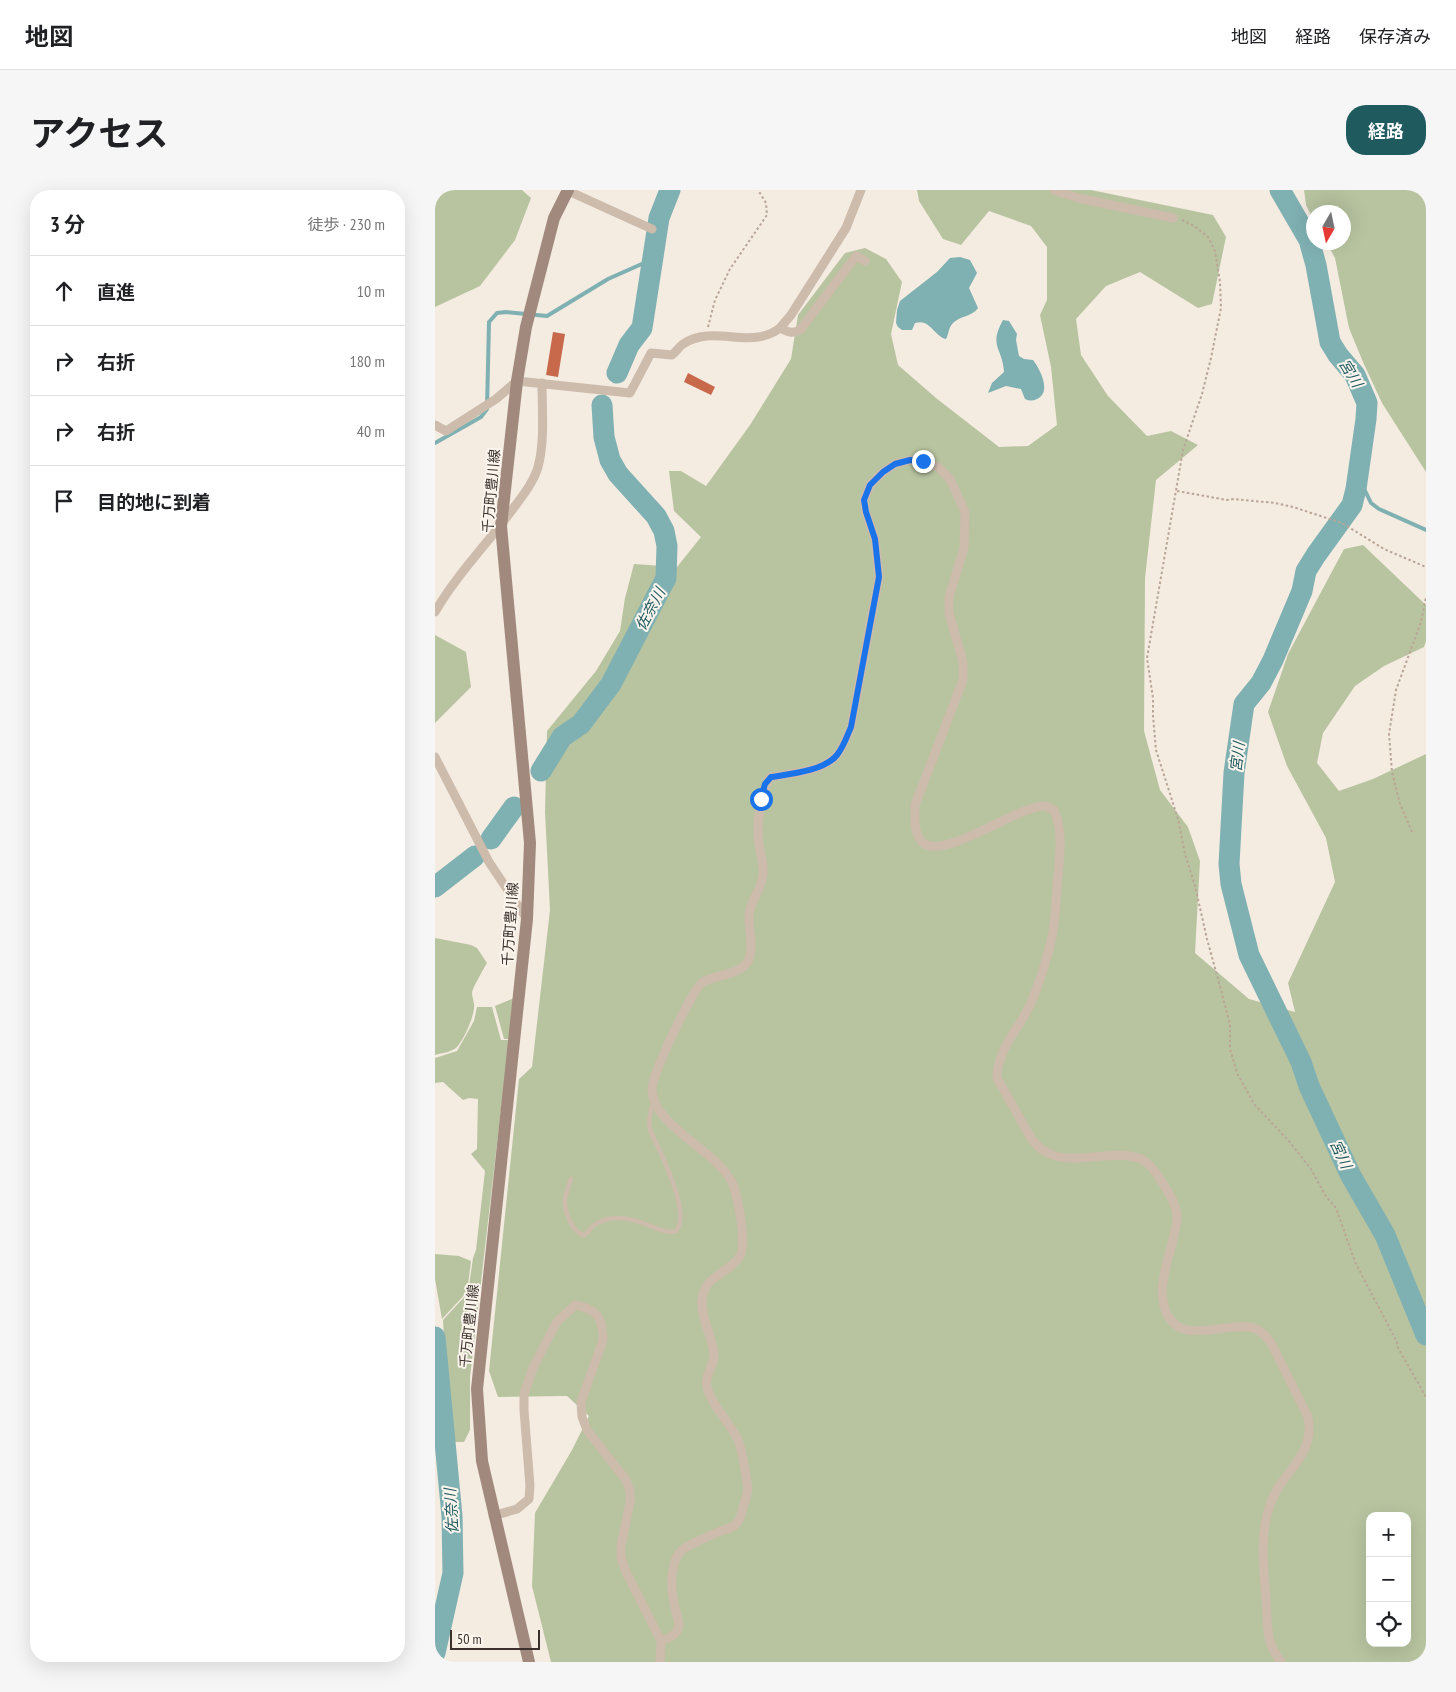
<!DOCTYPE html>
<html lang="ja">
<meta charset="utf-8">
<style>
:root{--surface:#fff;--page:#f6f6f6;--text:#202124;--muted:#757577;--line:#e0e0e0;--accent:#1f5a5e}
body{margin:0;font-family:"PT Sans Narrow","Noto Sans JP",sans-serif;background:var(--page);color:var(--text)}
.controls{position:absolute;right:15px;bottom:15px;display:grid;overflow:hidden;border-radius:10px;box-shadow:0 5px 20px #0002}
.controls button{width:45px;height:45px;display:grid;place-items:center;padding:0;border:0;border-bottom:1px solid var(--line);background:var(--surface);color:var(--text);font:25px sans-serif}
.compass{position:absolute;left:871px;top:15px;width:45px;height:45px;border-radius:50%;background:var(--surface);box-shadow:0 5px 20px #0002;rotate:189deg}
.scale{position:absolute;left:15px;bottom:12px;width:90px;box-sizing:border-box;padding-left:5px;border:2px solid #3b302b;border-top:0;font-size:14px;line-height:18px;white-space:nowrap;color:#3b302b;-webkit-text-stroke:4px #fbf5ee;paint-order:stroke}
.stop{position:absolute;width:15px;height:15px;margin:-11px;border:4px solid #1a73e8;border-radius:50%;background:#fff}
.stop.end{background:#1a73e8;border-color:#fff;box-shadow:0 1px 5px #0008}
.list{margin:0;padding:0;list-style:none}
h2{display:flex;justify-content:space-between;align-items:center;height:65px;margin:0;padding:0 20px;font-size:21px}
h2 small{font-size:16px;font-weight:400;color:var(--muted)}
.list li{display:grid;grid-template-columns:32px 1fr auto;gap:15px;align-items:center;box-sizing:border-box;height:70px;padding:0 20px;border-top:1px solid var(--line)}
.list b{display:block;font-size:19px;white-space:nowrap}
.list em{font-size:16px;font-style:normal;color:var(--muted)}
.icon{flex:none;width:28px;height:28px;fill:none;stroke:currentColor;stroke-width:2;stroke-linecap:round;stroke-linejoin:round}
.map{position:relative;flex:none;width:991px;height:1472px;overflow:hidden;border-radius:20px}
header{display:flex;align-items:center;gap:30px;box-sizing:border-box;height:70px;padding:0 25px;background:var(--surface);border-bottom:1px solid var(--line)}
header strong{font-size:24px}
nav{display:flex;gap:28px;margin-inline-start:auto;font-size:18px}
.intro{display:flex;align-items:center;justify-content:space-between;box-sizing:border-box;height:120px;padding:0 30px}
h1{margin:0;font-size:35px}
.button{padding:12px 22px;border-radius:20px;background:var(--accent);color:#fff;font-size:18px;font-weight:700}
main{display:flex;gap:30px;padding:0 30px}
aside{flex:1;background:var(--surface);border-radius:20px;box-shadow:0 5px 20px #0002}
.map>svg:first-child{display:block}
.green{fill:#b8c4a0;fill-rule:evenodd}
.water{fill:#7fb0b2}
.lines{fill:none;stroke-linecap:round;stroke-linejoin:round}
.stream{stroke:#7fb0b2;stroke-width:4}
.river{stroke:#7fb0b2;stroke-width:21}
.building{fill:#c8694b}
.path{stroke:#b9a596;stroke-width:2;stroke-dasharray:2.5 2.5;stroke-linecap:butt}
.service{stroke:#cdbbac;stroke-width:4.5}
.minor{stroke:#cdbbac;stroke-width:9}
.secondary{stroke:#a18a7d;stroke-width:12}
.route{stroke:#1a73e8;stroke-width:6}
.labels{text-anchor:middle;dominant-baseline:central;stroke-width:4;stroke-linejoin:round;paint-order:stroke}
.street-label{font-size:14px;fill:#3b302b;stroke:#fbf5ee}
.water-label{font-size:15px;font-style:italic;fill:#1f5a5e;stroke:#fbf5ee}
</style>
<header>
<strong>地図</strong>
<nav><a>地図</a><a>経路</a><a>保存済み</a></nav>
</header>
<div class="intro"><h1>アクセス</h1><a class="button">経路</a></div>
<main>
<aside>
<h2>3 分<small>徒歩 · 230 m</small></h2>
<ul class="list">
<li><svg class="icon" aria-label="ahead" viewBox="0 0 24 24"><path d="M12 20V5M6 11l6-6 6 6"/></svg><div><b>直進</b></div><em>10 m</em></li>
<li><svg class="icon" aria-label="right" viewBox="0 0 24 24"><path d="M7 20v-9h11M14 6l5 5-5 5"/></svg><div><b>右折</b></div><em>180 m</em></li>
<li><svg class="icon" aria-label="right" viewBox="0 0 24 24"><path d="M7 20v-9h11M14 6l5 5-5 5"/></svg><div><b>右折</b></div><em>40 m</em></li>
<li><svg class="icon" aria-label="arrive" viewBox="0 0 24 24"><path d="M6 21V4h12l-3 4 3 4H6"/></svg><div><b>目的地に到着</b></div></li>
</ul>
</aside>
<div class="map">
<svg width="991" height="1472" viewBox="0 0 991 1472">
<rect width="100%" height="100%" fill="#f4ebe1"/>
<g class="green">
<polygon points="0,0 87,0 96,8 80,50 45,96 0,117"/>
<path d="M482 0H656L778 25 791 47 777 114 763 118 705 82 671 96 641 129 646 165 673 206 712 246 736 241 763 255 721 290 710 388 709 541 725 600 753 637 765 671 760 763 814 809 860 822 853 793 900 692 891 648 852 576 833 522 853 464 909 359 928 355 991 415V451L989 457 949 476 920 496 888 543 882 573 904 601 938 589 991 564V1472H116L97 1396 100 1323 137 1260 154 1226 132 1206 63 1207 54 1181 84 889 97 877 115 720 110 622 112 541 161 481 185 441 190 408 199 374 242 377 266 347 239 321 234 281H246L271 296 315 235 356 169 363 125 410 63 430 58 451 69 467 92 456 144 463 175 501 208 564 257 593 256 622 235 616 177 605 125 612 110V57L596 36 554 21 526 55 508 49 484 11ZM935 1326H972V1453H935Z"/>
<polygon points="869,0 991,0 991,282 947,213 928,172 914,138 900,68 892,53 908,52 908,22 878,22 878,29 871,15"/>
<polygon points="0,445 31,462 36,497 0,533"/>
<path d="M0 748 36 755 42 758 52 773C49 778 37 799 37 803 37 808 40 813 39 818 38 829 29 849 22 857 17 862 7 863 0 865Z"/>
<polygon points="79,808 75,849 69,849 60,816"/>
<polygon points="42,817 57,817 66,850 74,850 35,1187 35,1240 29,1252 15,1252 8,1130 33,1103 38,1068 41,1060 50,981 36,964 42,959 43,909 34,908 28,910 8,892 0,893 0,868 22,861 39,831"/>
<polygon points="0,1064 24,1066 36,1071 32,1102 7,1129 0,1089"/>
</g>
<g class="water">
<path d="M525 67 535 70 542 83 534 98 543 118C538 126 525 126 518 133 513 138 514 144 511 149 499 146 495 128 480 133L477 140H467L463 137 461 133 462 120 465 111 502 82 515 68Z"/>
<path d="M568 130 574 131 582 144 581 150 584 166 589 169 598 170C605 179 617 202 602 209 598 211 594 211 590 209L586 199 571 196 553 203 557 193 569 182C568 158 553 157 568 130Z"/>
</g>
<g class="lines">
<g class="stream">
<polyline points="0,253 46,227 52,219 54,132 62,123 71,122 112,126 173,89 218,69"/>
<polyline points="923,286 936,313 944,319 991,340"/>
</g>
<g class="river">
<polyline points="845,0 874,50 881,75 895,152 903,165 920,185 932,213 931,229 921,299 917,315 881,365 871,381 867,401 838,470 826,493 809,514 799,583 794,674 796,694 814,765 866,872 874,896 916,986 950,1045 991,1145"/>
<polyline points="182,183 194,155 207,138 224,28 235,0"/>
<polyline points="106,581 127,547 146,534 176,494 231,388 232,356 229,341 221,326 183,284 175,270 169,247 167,215"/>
<polyline points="56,649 79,617"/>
<polyline points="0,697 40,666"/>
<polyline points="0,1147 17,1326 18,1383 0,1463"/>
</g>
</g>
<g class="building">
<polygon points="118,142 130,144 123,187 111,185"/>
<polygon points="253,183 280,197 276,205 249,192"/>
</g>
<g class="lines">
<g class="path">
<polyline points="747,30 759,36 773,47 780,61 785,92 786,118 776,168 767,204 748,260 712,468 718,508 718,526 721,560 743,629 750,664 760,696 772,749 786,800 795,835 795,859 802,883 819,914 853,950 876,979 890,1005 901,1018 920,1072 962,1152 963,1158 991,1207"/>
<polyline points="273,137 280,110 295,79 332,25 331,13 323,0"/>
<polyline points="742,301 792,310 799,309 840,313 858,317 907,333 949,359 991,377"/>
<polyline points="977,642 965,614 957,582 954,544 961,500 986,432 991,407"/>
</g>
<path class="service" d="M136 989C134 995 131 1002 130 1009 129 1020 137 1044 150 1045 153 1042 155 1039 158 1036 175 1022 200 1029 218 1037 226 1040 233 1043 241 1041 255 1025 231 974 223 957 220 951 217 945 215 939 213 929 215 921 219 913"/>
<g class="minor">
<polyline points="131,0 217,39"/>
<polyline points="619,0 643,8 738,28"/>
<polyline points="345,138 356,125 411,38 426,0"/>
<path d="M0 235 11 241 61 209 82 191 195 203 216 163 237 165C241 162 244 157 248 154 279 133 315 161 345 138 353 142 357 144 365 140L421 66 430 71"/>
<path d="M0 422C22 384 54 352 80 316 89 304 99 291 103 277 110 252 107 219 107 193"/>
<polyline points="0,567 54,672 92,729"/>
<path d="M58 1326 82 1319 94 1309 95 1296 89 1220V1204L98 1178 121 1133 140 1115C162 1119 168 1128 168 1150L146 1212 147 1227 152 1240 191 1290 195 1301V1312L186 1356V1367L191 1382 226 1451 225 1472"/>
<path d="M226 1451C236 1447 243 1445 244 1434 240 1417 234 1397 238 1379 239 1374 242 1365 246 1361 255 1353 275 1346 286 1341 290 1339 297 1338 300 1335 305 1331 307 1322 308 1317 311 1308 314 1301 312 1292 310 1281 308 1264 304 1253 299 1236 276 1216 272 1197 269 1184 280 1175 279 1164 277 1146 266 1129 267 1110 269 1085 294 1084 305 1066 312 1053 303 1011 299 997 286 961 217 937 217 899 217 885 257 799 268 792 280 785 307 784 313 771 319 758 314 740 314 726 315 710 327 699 328 684 329 674 325 664 324 654 321 637 325 600 336 587 355 584 389 581 402 565 409 556 412 546 416 537L444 387 440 349 431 323 429 310 435 295 448 282 460 274 475 270 488 271 503 277 515 289 530 322 529 358 514 407V423L528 472V490L480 615C480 627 478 642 487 652 507 672 584 615 609 616 612 616 616 619 619 620 628 640 625 664 623 685 621 704 621 724 618 742 613 767 605 792 595 815 583 840 562 860 562 888L596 948C623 987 670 955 706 969 715 973 722 984 727 992 733 1002 741 1013 742 1026 743 1032 740 1039 739 1045 734 1068 722 1096 730 1119 743 1159 791 1130 819 1138 826 1141 832 1147 836 1153L873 1227C881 1267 846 1281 835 1315 824 1346 829 1378 831 1410 832 1423 832 1436 834 1448 836 1457 841 1465 846 1472"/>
</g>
<polyline class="secondary" points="94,1472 47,1271 42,1199 92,729 95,653 66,336 82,191 91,137 119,28 133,0"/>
</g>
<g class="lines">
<path class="route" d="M326 609 330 594 336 587C355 584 389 581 402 565 409 556 412 546 416 537L444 387 440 349 431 322 429 310 435 295 448 282 460 274 475 270 488 271"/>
</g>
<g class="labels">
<g class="street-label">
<text transform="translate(56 301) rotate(-85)">千万町豊川線</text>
<text transform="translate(75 734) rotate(-86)">千万町豊川線</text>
<text transform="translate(34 1136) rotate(-84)">千万町豊川線</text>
</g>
<g class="water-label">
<text transform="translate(916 183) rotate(59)">宮川</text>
<text transform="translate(215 419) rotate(-62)">佐奈川</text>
<text transform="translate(802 567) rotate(-83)">宮川</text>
<text transform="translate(906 964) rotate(65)">宮川</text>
<text transform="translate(16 1321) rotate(-93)">佐奈川</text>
</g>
</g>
</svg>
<div class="controls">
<button>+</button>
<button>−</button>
<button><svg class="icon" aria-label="locate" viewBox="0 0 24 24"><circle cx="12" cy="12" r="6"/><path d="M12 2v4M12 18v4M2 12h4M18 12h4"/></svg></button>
</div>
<svg class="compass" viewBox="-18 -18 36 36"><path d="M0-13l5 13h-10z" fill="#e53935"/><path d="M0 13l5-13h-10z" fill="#757577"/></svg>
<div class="scale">50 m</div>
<div class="stop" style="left:326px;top:609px"></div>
<div class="stop end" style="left:488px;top:271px"></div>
</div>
</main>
